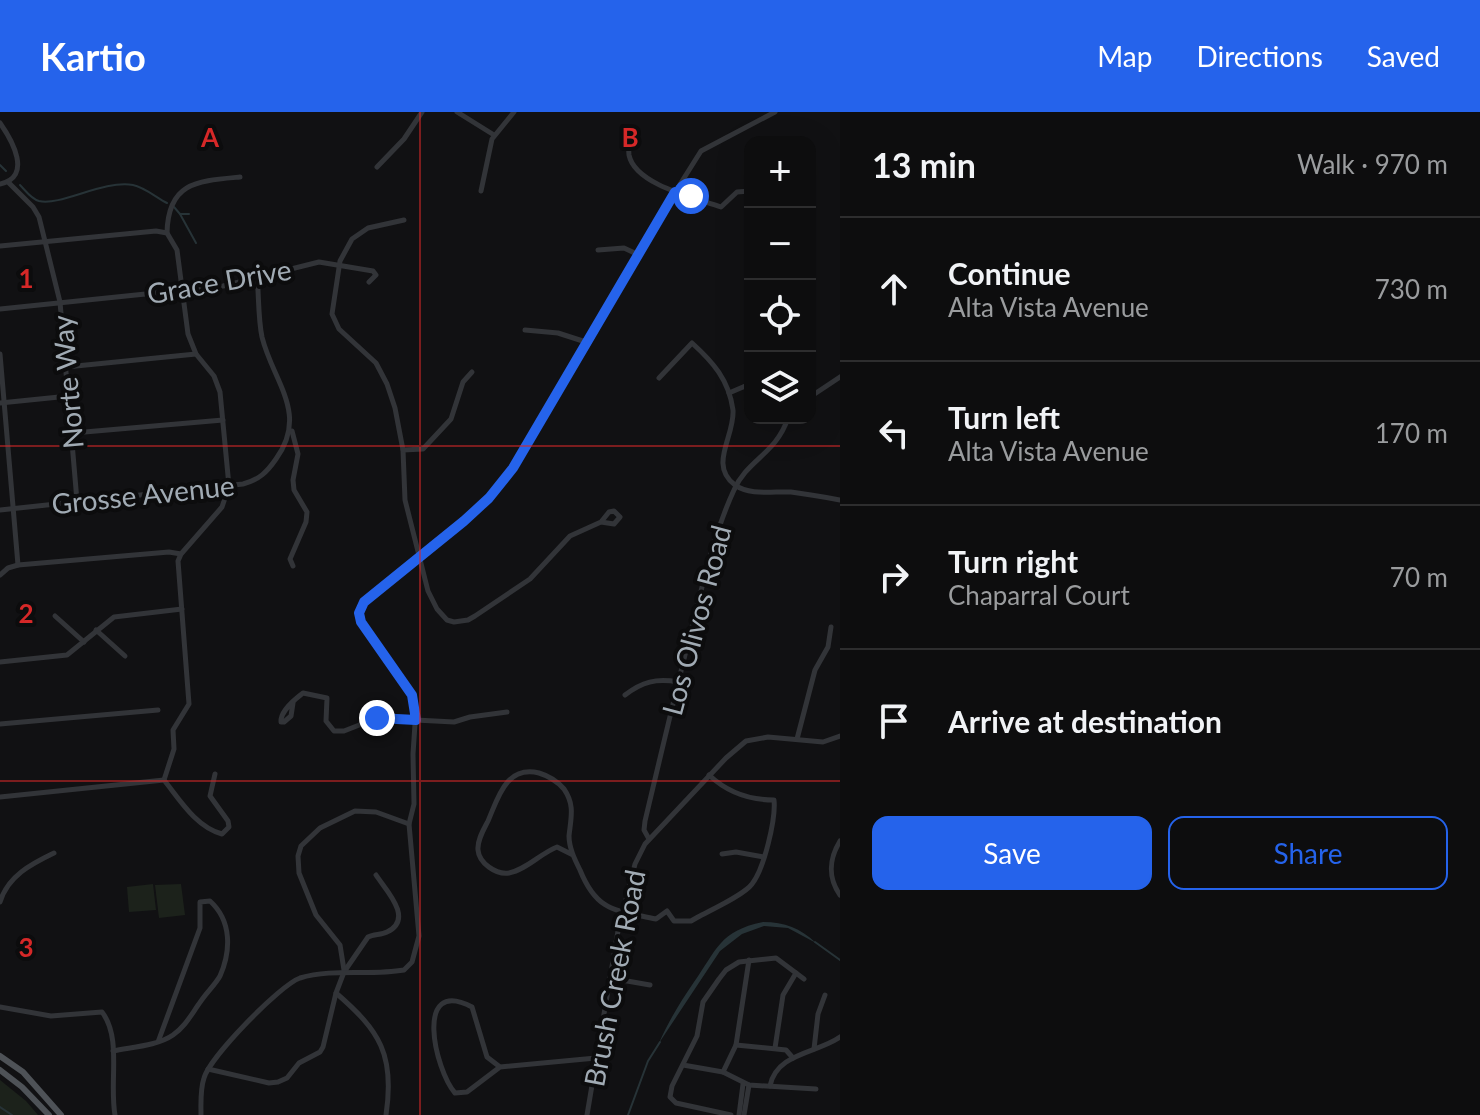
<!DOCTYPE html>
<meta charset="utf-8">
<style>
:root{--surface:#0d0d0e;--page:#1b1b1c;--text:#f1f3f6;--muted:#9a9c9e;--line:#2d2d2e;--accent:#2563eb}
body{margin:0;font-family:Lato,sans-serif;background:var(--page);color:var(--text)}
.controls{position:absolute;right:24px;top:24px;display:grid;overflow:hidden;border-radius:16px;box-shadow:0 8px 32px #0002}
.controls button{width:72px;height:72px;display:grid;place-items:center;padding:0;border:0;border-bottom:2px solid var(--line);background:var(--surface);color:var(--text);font:40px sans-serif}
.stop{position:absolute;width:24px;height:24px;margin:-18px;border:6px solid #2563eb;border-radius:50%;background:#fff}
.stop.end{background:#2563eb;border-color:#fff;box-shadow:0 2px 8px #0008}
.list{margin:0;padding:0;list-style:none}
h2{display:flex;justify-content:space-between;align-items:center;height:104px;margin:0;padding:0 32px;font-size:34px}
h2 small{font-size:26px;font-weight:400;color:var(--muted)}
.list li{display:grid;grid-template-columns:52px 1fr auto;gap:24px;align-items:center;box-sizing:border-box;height:144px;padding:0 32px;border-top:2px solid var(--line)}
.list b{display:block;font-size:30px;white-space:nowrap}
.list p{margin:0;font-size:26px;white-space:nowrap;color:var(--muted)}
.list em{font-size:26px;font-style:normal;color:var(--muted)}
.actions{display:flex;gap:16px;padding:24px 32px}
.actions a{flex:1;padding:18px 0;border:2px solid var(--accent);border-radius:16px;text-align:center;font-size:28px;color:var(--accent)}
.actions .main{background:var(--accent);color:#fff}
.icon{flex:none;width:44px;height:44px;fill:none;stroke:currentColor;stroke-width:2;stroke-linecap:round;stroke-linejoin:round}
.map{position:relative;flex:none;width:840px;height:1003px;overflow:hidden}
header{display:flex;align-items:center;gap:48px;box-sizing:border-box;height:112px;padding:0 40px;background:var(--accent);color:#fff}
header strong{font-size:38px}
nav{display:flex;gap:44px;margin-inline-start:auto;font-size:28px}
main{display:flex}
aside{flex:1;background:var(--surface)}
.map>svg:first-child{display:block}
.green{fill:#1c221b}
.water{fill:#273337}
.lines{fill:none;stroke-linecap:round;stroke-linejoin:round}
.stream{stroke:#273337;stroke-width:2}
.minor{stroke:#323438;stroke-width:5}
.major{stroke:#4e5257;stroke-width:6}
.route{stroke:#2563eb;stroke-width:10}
.grid{fill:none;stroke:#d62828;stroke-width:2;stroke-opacity:0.55}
.labels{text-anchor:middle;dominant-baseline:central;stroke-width:8;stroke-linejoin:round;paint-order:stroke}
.street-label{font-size:28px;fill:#a1abb4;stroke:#0c0c0d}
.grid-label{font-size:26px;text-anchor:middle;font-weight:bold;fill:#d62828;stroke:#0c0c0d;stroke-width:8;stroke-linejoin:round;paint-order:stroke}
</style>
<header>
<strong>Kartio</strong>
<nav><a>Map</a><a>Directions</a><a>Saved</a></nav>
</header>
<main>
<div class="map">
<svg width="840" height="1003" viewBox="0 0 840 1003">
<rect width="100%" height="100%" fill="#111113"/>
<g class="green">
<polygon points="153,772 156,798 129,800 127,775"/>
<polygon points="181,772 185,803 159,806 155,773"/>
<polygon points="0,968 26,989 38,1003 0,1003"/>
</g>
<path class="water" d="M763 810C785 810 800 816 816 831L788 816 764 814 742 822 720 839 659 931C668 910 681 889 694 870 717 838 719 819 763 810Z"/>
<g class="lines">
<g class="stream">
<polyline points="0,53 6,59"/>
<path d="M20 73C26 79 31 87 39 89 62 94 102 68 133 73 144 75 157 86 167 91"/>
<polyline points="174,95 180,102 189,102"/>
<polyline points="180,102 196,131"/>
<polyline points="815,830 840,848"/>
<polyline points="0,995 12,1003"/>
<polyline points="628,1003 648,949 660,930"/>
</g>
<g class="minor">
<polyline points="457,0 494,23"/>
<path d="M0 11C12 28 33 65 0 72"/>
<path d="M631 24C630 29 628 37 629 43 635 73 696 86 721 95L737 80 750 79"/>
<polyline points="377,55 404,27 422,0"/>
<polyline points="8,70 33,95 39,105 60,190 77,389"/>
<polyline points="481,79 492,27 514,0"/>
<polyline points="404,108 368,116 352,127 340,149 332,202 339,217 376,251 387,272 395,296 403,338 405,388 428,479 437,497 447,508 454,510 468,508 475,504 530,467 570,424 601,410 609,400 614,399 620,405 614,412 601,410"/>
<path d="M167 121C168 70 197 69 240 65"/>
<polyline points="0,134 156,119 167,121 177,138 188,222 196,242 214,264 220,280 229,374 222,395 181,442 178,449 189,592 173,618 174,637 164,668"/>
<polyline points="598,138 624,136 639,143"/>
<polyline points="0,197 223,174 319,150 373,159 376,163 369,170"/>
<polyline points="525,218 558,221 589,231"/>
<polyline points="0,242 18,453"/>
<polyline points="66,255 196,242"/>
<path d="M659 266 692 231C713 250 729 268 733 298 735 324 708 353 735 373 750 384 774 379 791 380 807 382 824 385 840 388"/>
<polyline points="729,281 750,272"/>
<polyline points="810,285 840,265"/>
<polyline points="0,291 69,284"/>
<polyline points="292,319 298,342 293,368 294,378 307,400 306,410 290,447 293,454"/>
<polyline points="73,321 223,308"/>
<polyline points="403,338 423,337 451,307 463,270 472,260"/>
<path d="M0 398 243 372C259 368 267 360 276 347 309 301 273 270 262 225 258 206 259 184 257 164"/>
<polyline points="0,463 8,456 18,453 169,440 181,442"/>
<polyline points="55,504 84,530"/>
<polyline points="96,518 125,544"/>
<polyline points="0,550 67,543 114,505 182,497"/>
<path d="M625 583C642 570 656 566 678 570"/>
<path d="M293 591 291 604 284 610H281C280 600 295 587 303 581L327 586 326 609 334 619H344L377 606 454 610 470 605 507 600"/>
<polyline points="0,612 158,598"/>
<polyline points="797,627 815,558 828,535 831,515"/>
<path d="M164 668C180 688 196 715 222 722L229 715 228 709 210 684 215 662"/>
<polyline points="0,685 164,668"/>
<path d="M649 727 644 718 645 709C661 642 677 574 694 507 705 463 715 419 734 378 747 348 776 342 788 306"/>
<path d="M840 729C829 747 828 766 840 783"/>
<polyline points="722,742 736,740 764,745"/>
<path d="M573 743 557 735C541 741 526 758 509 761 496 763 479 751 478 738 477 728 484 717 488 709 498 686 506 653 539 661 549 664 557 669 564 677 575 693 571 705 569 724 569 736 575 748 580 758 597 800 615 798 656 807L667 799 674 809H691L698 805C711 798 744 783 752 772 764 757 776 707 774 688 749 688 728 681 709 663"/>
<path d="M376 763C385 777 415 807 387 820 381 823 374 822 368 825L344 860 336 881C380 919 395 943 386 1003"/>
<path d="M0 790C8 764 31 752 54 741"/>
<polyline points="344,858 340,833 316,803 299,761 298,744 301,734 320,716 355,699 376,700 409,712"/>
<polyline points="610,866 650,873"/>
<path d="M0 895 51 904 102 900C122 926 109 970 115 1003"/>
<polyline points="736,933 786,938 793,946"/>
<polyline points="775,936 783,883 796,861"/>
<polyline points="814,937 818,902 825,883"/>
<path d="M113 939C132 935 157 934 173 923 186 914 192 901 201 889 206 881 215 873 220 864 231 839 232 809 210 789L200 790V816L158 930"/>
<polyline points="683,953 723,960 749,973 816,977"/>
<path d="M500 955 487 945 472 895C413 864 435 958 455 981L467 980 500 955 596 946"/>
<polyline points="208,957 269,971 278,970 287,966 299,951 320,940 323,935 336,881"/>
<polyline points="723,960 736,933 749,848"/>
<path d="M770 974C776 941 818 941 840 925"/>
<path d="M201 1003C201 991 200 978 204 966 210 945 280 873 300 866 333 856 370 864 404 858L412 850 419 824 409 712 414 692 413 642 416 597 412 583 402 568 361 510 359 501 364 490 464 409 489 386 513 356 589 231 645 128 701 39 775 0"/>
<polyline points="587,1003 618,819 635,752 645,732 726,646 746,629 768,625 823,630 840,624"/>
<polyline points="731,1003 676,991 670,985 672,974 697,924 703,890 719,867 726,858 739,850 776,846 804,867"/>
<polyline points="739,1003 743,972"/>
<polyline points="744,1003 749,973"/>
</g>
<g class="major">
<polyline points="0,944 23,960 61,1003"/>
<polyline points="0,958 22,975 49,1003"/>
</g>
</g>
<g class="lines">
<polyline class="route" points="377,606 416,608 412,583 361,510 359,501 364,490 464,409 489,386 513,356 675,80 691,84"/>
</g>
<path class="grid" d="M420 0V1003M0 334H840M0 669H840"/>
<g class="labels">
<g class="street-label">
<text transform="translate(219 169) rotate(-10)">Grace Drive</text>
<text transform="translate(67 270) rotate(-95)">Norte Way</text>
<text transform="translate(143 382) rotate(-6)">Grosse Avenue</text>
<text transform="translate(696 508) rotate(-75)">Los Olivos Road</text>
<text transform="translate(614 866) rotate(-79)">Brush Creek Road</text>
</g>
</g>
<g class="grid-label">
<text x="210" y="35">A</text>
<text x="630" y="35">B</text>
<text x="26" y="176">1</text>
<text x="26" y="511">2</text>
<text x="26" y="845">3</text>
</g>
</svg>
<div class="controls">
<button>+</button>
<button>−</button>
<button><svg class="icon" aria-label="locate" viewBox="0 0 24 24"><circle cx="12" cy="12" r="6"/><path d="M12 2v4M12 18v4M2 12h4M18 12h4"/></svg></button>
<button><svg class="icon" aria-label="layers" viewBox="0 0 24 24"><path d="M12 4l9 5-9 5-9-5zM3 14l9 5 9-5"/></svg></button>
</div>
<div class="stop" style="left:691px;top:84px"></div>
<div class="stop end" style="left:377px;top:606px"></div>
</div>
<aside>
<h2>13 min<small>Walk · 970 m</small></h2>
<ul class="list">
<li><svg class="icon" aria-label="ahead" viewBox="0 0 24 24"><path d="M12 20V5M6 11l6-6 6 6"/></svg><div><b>Continue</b><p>Alta Vista Avenue</p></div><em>730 m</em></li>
<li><svg class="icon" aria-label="left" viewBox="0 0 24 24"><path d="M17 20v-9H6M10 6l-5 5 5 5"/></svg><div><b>Turn left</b><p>Alta Vista Avenue</p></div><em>170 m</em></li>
<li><svg class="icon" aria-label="right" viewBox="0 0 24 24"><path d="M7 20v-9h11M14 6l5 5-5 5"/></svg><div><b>Turn right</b><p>Chaparral Court</p></div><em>70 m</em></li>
<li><svg class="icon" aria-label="arrive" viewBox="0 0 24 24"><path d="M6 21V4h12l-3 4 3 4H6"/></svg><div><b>Arrive at destination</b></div></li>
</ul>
<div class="actions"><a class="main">Save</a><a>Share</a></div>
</aside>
</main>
